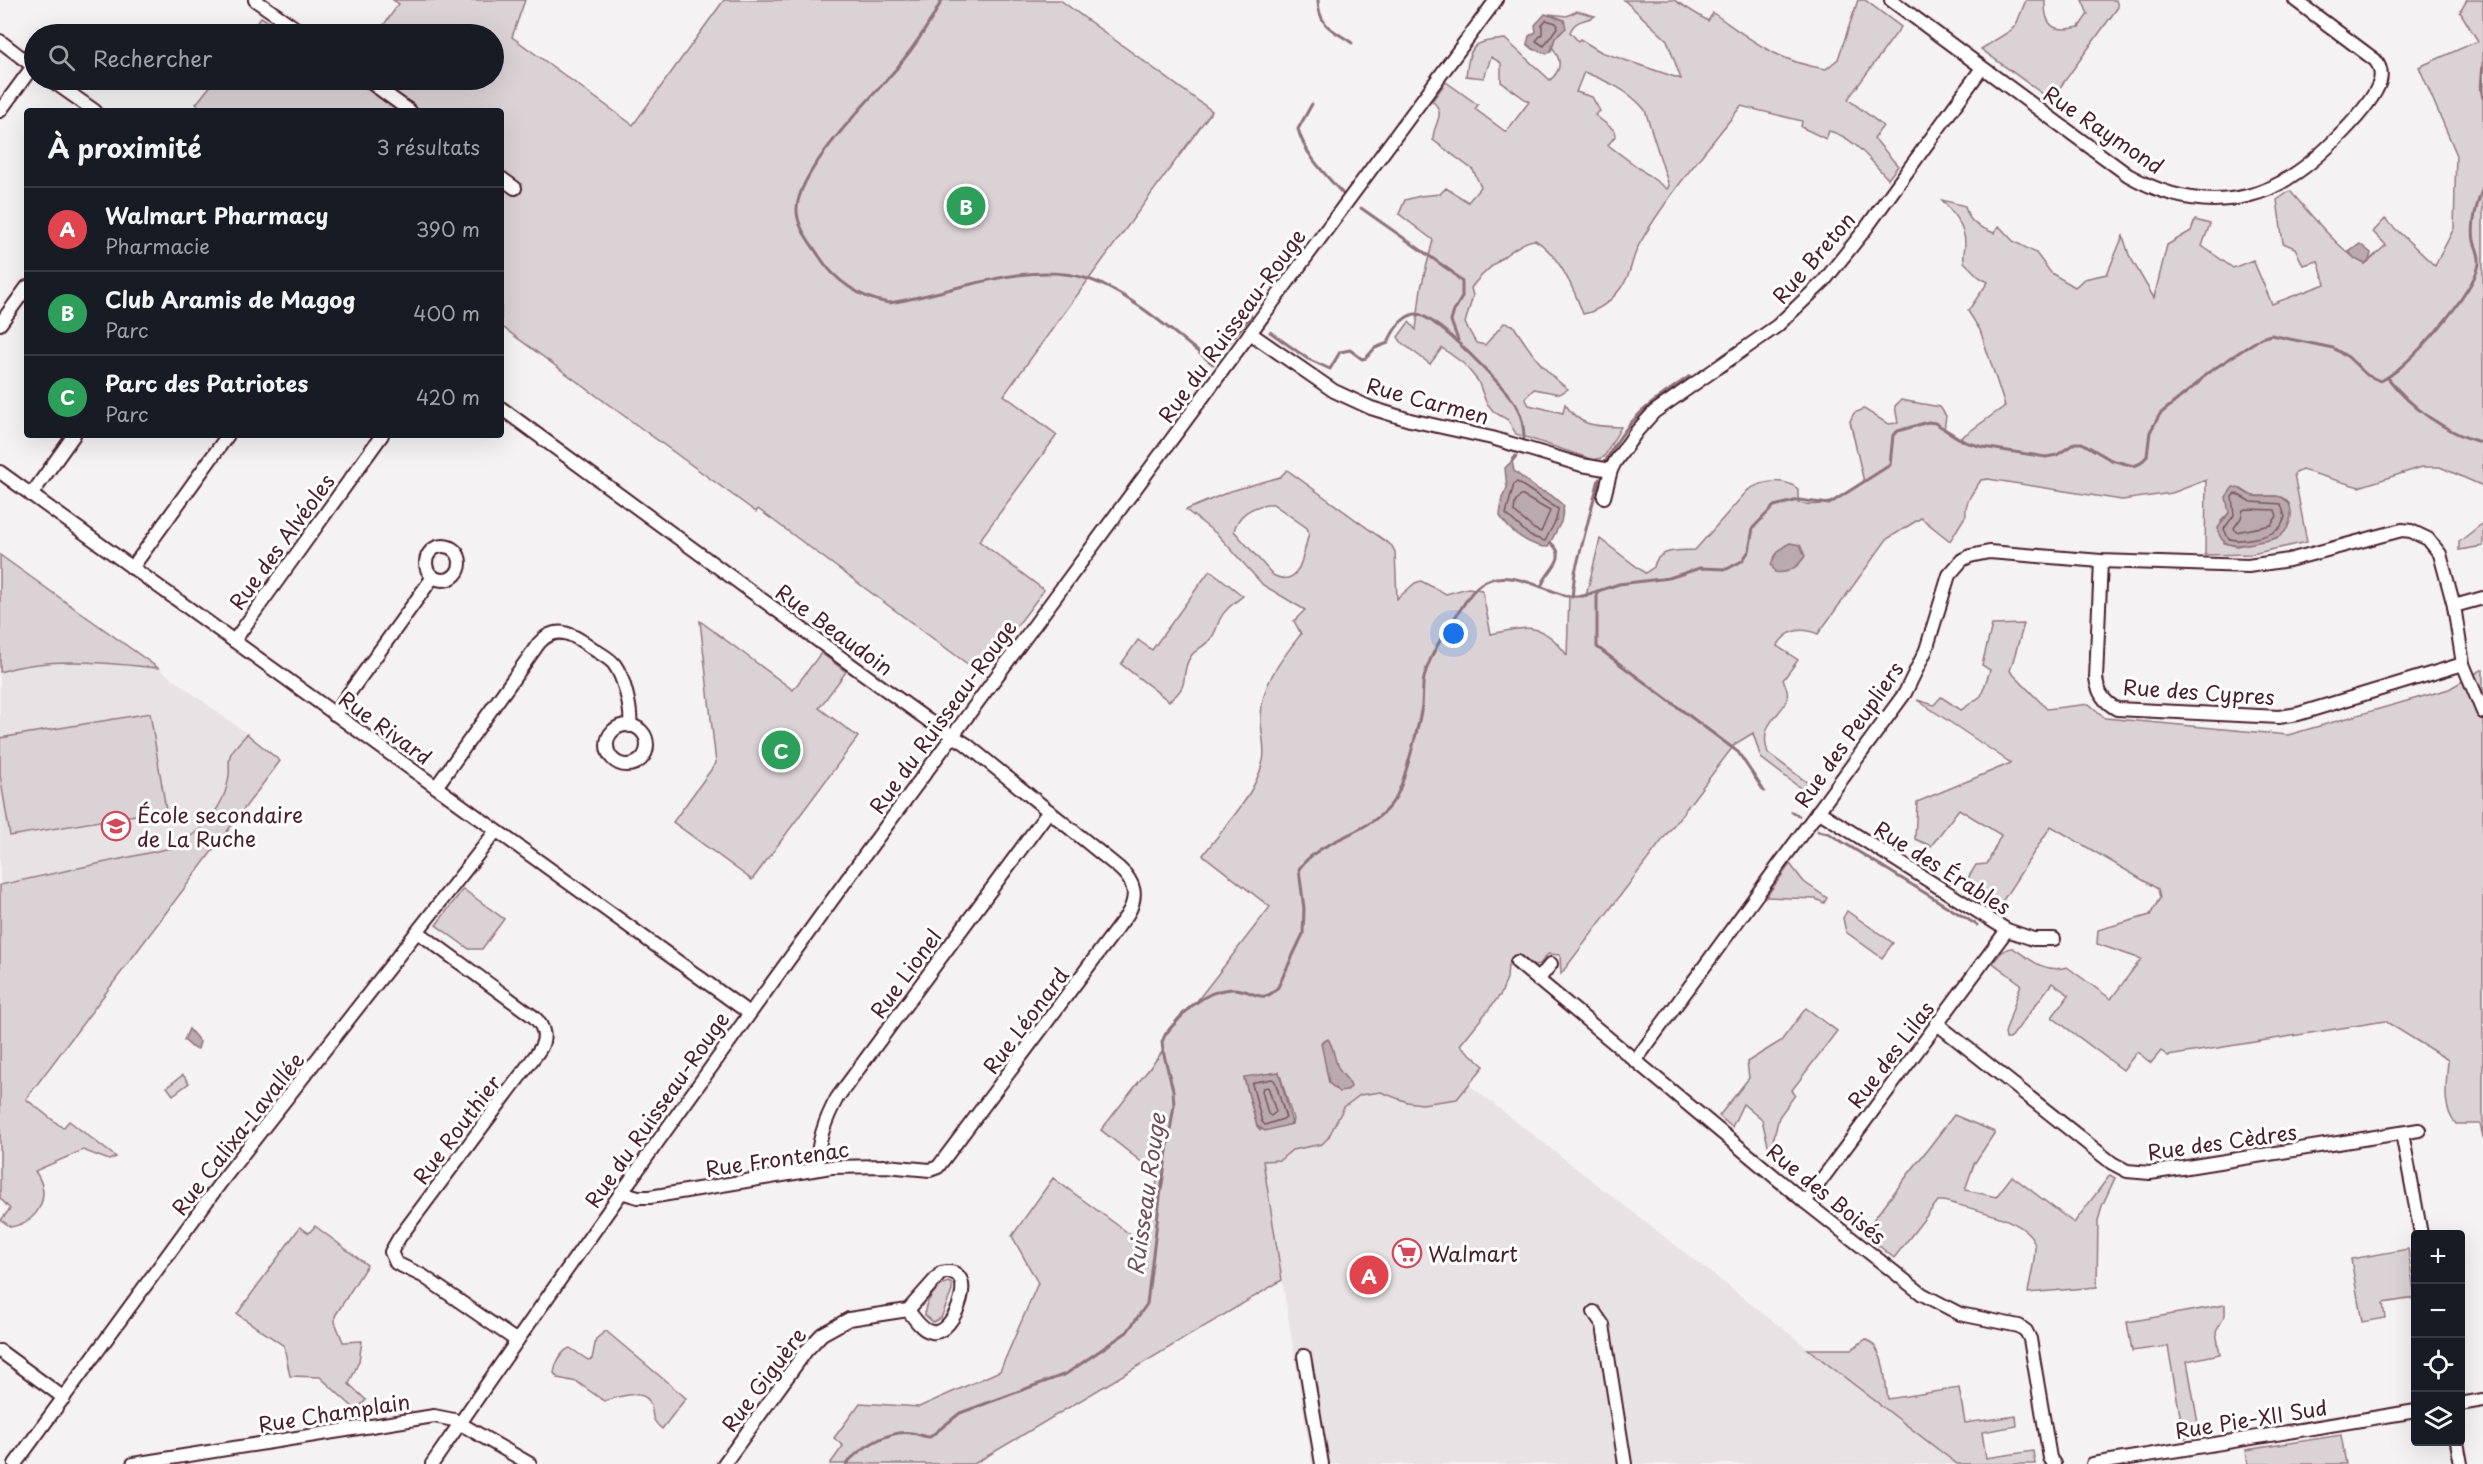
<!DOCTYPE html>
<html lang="fr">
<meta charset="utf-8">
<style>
:root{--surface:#171b24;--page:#20242c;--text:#f1f3f6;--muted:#9ea1a6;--line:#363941;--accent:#d1495b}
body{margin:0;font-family:"Playpen Sans",sans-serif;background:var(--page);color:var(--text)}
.controls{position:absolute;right:18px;bottom:18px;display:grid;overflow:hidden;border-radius:6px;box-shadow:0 6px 24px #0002}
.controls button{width:54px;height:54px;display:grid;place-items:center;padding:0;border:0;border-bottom:2px solid var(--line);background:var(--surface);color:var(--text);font:30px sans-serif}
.you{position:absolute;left:1454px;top:634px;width:21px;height:21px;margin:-15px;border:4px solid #fff;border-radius:50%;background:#1a73e8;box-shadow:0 0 0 9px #1a73e833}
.badge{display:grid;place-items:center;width:39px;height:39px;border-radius:50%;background:var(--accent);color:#fff;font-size:20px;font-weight:700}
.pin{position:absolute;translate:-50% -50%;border:3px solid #fff;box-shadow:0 2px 6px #0006}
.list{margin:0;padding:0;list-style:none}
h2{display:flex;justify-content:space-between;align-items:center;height:78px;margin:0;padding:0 24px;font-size:26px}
h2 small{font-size:20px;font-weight:400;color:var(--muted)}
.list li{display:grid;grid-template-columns:39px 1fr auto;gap:18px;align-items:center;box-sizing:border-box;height:84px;padding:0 24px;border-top:2px solid var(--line)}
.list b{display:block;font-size:22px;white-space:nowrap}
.list p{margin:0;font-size:20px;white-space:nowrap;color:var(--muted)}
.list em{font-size:20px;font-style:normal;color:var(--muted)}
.icon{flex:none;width:33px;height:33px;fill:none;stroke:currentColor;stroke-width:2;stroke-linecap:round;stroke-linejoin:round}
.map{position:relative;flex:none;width:2483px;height:1464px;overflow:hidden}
.search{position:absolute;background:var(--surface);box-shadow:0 6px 24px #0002;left:24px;top:24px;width:480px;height:66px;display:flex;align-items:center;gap:15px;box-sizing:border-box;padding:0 21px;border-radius:33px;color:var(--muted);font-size:22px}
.panel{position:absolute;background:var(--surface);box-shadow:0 6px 24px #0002;left:24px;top:108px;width:480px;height:330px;border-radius:6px}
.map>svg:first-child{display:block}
.built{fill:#e7e2e3}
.green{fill:#dbd2d5;stroke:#927880;stroke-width:1.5;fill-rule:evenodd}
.water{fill:#baa9ae;stroke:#8d727a;stroke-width:1.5}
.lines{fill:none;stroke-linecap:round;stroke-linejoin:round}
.shore{stroke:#77565f;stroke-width:1.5}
.stream{stroke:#8d727a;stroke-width:3}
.minor-casing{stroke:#4a1f2b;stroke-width:16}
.minor{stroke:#fff;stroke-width:12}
.labels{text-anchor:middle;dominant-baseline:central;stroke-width:6;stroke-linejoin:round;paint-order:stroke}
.street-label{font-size:21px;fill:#4a1f2b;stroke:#fff}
.poi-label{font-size:21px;fill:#4a1f2b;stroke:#fff;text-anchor:start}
.water-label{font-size:22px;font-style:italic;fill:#714f59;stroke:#fff}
</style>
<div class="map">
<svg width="2483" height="1464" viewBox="0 0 2483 1464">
<rect width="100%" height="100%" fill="#f4f2f2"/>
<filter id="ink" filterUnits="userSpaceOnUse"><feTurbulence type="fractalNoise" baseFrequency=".0167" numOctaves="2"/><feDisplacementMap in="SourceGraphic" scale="12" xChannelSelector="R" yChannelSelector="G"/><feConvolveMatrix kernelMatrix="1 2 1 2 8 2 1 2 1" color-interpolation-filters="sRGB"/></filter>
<g filter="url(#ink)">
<g class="built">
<polygon points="0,555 158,668 247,734 280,761 0,1134"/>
<polygon points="1469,1085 1957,1464 1312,1464 1263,1161 1280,1160 1292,1150 1322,1144 1328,1138 1344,1107 1360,1095 1374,1092 1388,1094 1400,1100 1457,1099"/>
</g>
<g class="green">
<polygon points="393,0 525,0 512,37 633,125 724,0 1060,0 1212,111 1004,395 1057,435 979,541 1044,590 981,674 758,509 756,512 501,326 501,111 206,111 196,104 215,80 494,80 494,34 377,34 399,4"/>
<path d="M1624 0H1674L1708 21 1713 13C1752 40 1777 62 1826 69L1838 59 1858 0H1865L1901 27 1848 99 1883 126 1874 138 1898 166 1888 179C1871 161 1854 137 1829 131L1826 139 1801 127 1802 121 1741 106C1707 150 1668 194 1640 243 1631 258 1632 275 1620 289 1611 301 1598 311 1583 314 1574 289 1559 254 1535 240 1519 240 1480 275 1471 288L1473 296 1465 323 1476 343 1485 345 1504 323 1513 325C1529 350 1544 372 1568 389L1560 394 1534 389 1525 398 1529 405 1563 413 1565 404C1580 427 1595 426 1621 427L1604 457 1594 460 1516 434 1508 420 1494 412 1486 402 1478 381 1464 364 1442 348 1430 364 1402 343 1398 337 1409 322 1416 330 1421 288 1433 240 1399 214 1405 200 1420 196 1440 194 1446 188 1468 202 1481 187 1473 170 1433 140C1432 125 1448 114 1432 101L1446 82 1478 105 1475 109 1506 132 1529 102 1501 82V63L1491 57 1484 78 1466 76C1470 44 1473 42 1505 39L1550 80C1562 70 1562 60 1552 47L1555 38 1561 33 1564 20 1549 14 1567 16 1577 11 1595 16C1585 22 1576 18 1570 32L1578 41 1580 39 1601 52 1681 79 1667 40ZM1584 72C1606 81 1629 90 1645 110L1669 186 1667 189 1608 145 1616 135 1615 131 1595 115 1600 111 1592 97 1576 92Z"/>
<path d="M2026 0H2045C2044 27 2054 33 2079 27L2088 14 2082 0H2116L2118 7 2051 100 1981 49 2010 31 2016 25Z"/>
<path d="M2467 0H2483V486L2440 467H2422L2359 487 2302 470 2294 474 2307 542 2252 554 2205 555 2206 480 2172 493 2122 500 1988 479 1981 480C1974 491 1964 502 1966 515L1950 541 1921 518 1887 539 1818 634C1800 626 1787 630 1777 646L1798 660 1783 680C1802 714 1754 712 1768 753L1813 787 1808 794 1761 758 1753 733 1735 744 1561 974 1560 955 1548 954 1539 965 1534 966 1518 954 1508 965 1507 978 1501 994 1460 1045 1484 1066 1457 1099 1422 1104 1407 1102 1381 1092 1360 1095 1344 1107 1328 1138 1322 1144 1292 1150 1280 1160 1263 1161 1282 1280 974 1464H830L843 1446 834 1438 860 1403 919 1407 1000 1371 1038 1283 1012 1236 1053 1178 1146 1246 1158 1175 1101 1130 1163 1051 1162 1042 1165 1035 1197 1001 1270 907 1203 855C1224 827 1255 796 1263 761 1266 749 1261 733 1261 720 1260 685 1281 660 1301 634L1294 621 1305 610 1263 585 1218 535 1186 510 1231 491 1280 477 1287 470 1392 546 1395 552 1397 599 1415 583 1421 581 1446 594 1468 588 1482 590 1491 634C1517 629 1534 621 1555 641 1560 647 1564 650 1567 656L1569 597 1586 596 1600 539 1645 573 1654 567C1657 548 1680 551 1695 550L1748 490C1762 481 1784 477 1798 489V503C1831 509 1837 498 1864 482L1850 421 1854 413 1864 409 1888 424 1898 423 1895 406 1901 400 1940 407 1946 416 1944 430 1959 439 2005 406 1980 330 1968 311 1988 282 1979 277 1964 262C1963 255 1965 250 1965 243 1965 226 1952 212 1942 200L1965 206C1969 224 1978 226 1994 233L1999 226 2013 241 2036 253 2051 273 2075 287 2084 279 2107 274 2123 236 2129 255 2154 298 2167 245 2191 231 2195 220 2210 224 2202 246 2233 268 2253 260 2272 304 2325 284 2318 261 2303 265 2295 248 2283 243 2277 200 2290 191C2308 211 2343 255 2365 264L2386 245 2373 232 2385 219 2435 266 2454 228 2456 153 2419 67 2478 41 2460 12ZM2241 489 2252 496H2277L2279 537 2237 546 2224 543 2221 521 2229 513ZM1266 504H1273L1307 528 1309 533C1303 553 1301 590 1273 575L1234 531C1238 514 1251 508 1266 504ZM1279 1072 1293 1119 1292 1124 1260 1130 1257 1126 1244 1078Z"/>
<polygon points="261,17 287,34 248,34"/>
<polygon points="2483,523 2483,546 2459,550 2459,542"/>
<path d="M0 555 158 668C107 663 49 656 0 672Z"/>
<path d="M1210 570 1243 596C1234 603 1225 609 1220 619 1217 625 1216 632 1212 637 1207 645 1196 649 1191 656 1178 675 1193 684 1169 701L1121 664 1138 640 1152 650Z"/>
<polygon points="700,621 793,690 821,653 846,672 819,708 858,737 752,880 673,822 716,763"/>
<path d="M2024 624 2010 671 2047 709 2089 704 2105 718 2288 735 2449 689 2483 669V1138L2480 1124H2456C2441 1108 2447 1080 2448 1060L2385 1021 2168 1056 2161 1051 2151 1063 2137 1052 2123 1070 2052 1017 2069 995 2052 983 2010 1039H2006L2005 1033 2021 984 1993 963C1999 955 2003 948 2013 948 2029 959 2046 974 2067 967L2111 999 2141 959 2097 944 2098 930 2150 915 2160 898 2158 889 2051 826 1998 908 1963 886 1976 865 1987 864 2001 835 1959 809 1931 846 1915 839 1917 802 2011 763 1917 700 1934 705 1941 697 1961 710 1981 696 1990 670 1982 665 1992 625Z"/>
<polygon points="150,713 166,810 10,836 0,775 0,738"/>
<path d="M247 734 280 761 26 1099 63 1128 69 1121 116 1157 109 1160 83 1150 35 1171C52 1195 40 1221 11 1227L1 1220 10 1209 0 1198V885L171 848C201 833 225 809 229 775 230 769 228 762 230 756 232 749 242 740 247 734Z"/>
<polygon points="1790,864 1804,882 1827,898 1824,903 1816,899 1766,897"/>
<polygon points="463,889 504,919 482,949 469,949 436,925"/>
<polygon points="1847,911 1893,943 1882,958 1846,932 1843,918"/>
<polygon points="1806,1008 1837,1031 1792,1090 1795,1095 1779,1117 1770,1153 1762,1120 1743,1104 1732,1127 1719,1116 1749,1078 1747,1062 1781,1041"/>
<polygon points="183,1075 189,1083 173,1095 167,1087"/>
<path d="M1954 1115 1995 1132 1974 1164 1965 1190 1996 1197 2012 1176 2074 1223 2110 1175 2115 1178 2102 1206 2098 1221 2097 1287 2028 1293C2030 1278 2035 1262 2035 1247 2034 1219 1965 1208 1944 1201H1938L1894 1258 1863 1233Z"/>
<polygon points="315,1226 367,1265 335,1316 335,1322 343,1342 362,1341 359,1361 349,1384 366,1400 356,1410 320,1377 290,1376 284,1346 237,1314 300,1227 309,1233"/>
<polygon points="2408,1249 2415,1298 2383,1303 2385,1318 2362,1322 2351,1259"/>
<path d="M948 1282 952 1284V1291L941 1318 933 1322 925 1315C923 1304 937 1285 948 1282Z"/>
<polygon points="2225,1305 2225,1315 2216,1332 2220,1354 2187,1361 2200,1435 2184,1438 2168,1346 2132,1351 2127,1322"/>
<path d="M606 1331 686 1398 662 1429C647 1416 656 1413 649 1401 641 1388 615 1398 604 1401L577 1382 558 1378 554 1373C555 1364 561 1351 570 1348L588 1360 592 1359 596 1339Z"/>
<path d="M1866 1339C1886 1350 1884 1379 1888 1399L1959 1388 1965 1423 2016 1416 2017 1426 1982 1432 1986 1458 2033 1451 2035 1464H1957L1808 1349H1852Z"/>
<polygon points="2341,1435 2346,1464 2248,1464 2246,1450"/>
</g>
<g class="water">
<polygon points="1545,14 1564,20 1566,28 1555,38 1551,51 1547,54 1533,49 1527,44 1529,36 1536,32 1535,25"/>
<polygon points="2360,244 2371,253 2369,261 2365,264 2355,259 2349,252"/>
<path d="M1512 461 1514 471 1537 489 1551 495 1564 506 1561 522 1548 547C1530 547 1509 531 1500 516L1502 498 1507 488 1505 468Z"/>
<path d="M2233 487C2242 487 2245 495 2254 496 2262 498 2273 494 2281 497 2297 504 2292 528 2280 536 2272 541 2262 541 2253 543 2237 546 2220 549 2218 528L2229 513 2226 497Z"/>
<path d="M1790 543 1800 545 1805 556C1799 566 1787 575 1775 572L1771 564C1775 554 1780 547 1790 543Z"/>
<polygon points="189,1029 200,1042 198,1049 193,1048 184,1040"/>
<path d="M1328 1039C1335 1049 1334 1062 1340 1071 1344 1077 1349 1080 1351 1087L1346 1091 1339 1092 1329 1083 1321 1043Z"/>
<polygon points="1279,1072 1292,1124 1265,1131 1257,1126 1244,1077"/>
</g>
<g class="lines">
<g class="shore">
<polygon points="1546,20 1556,23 1558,26 1544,46 1536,41 1542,34 1542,25"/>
<polygon points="1517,482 1558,509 1556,520 1545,541 1530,536 1506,514 1514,484"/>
<path d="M2235 493 2251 502 2281 504 2285 517C2283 522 2282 527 2277 530 2268 537 2238 543 2228 538L2224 529 2234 515 2232 497Z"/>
<polygon points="1521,495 1550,511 1541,532 1534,529 1514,512 1515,503"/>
<polygon points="2246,509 2275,510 2277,516 2271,525 2236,532 2234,528 2241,518 2243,510"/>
<polygon points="1272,1079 1275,1081 1286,1118 1265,1125 1262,1122 1252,1084 1255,1082"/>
<polygon points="1268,1087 1276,1112 1271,1116 1268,1114 1262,1091 1263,1088"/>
</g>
<g class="stream">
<path d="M942 0C930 24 914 47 897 68 870 100 800 167 797 208 796 226 810 242 819 256 834 280 861 299 889 303 949 294 1028 259 1088 279 1129 292 1179 337 1213 364"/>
<path d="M1318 0C1319 27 1332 29 1352 43"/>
<polyline points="2483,63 2481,89 2483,98"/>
<path d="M1312 104 1298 129C1305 155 1325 174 1343 194"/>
<polyline points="1361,208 1452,272 1462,282 1462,297 1454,311 1451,321 1458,340"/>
<path d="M1270 332 1308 359 1330 369 1340 352 1350 350 1362 359 1366 358 1375 348 1388 343C1392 332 1402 316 1415 314 1432 311 1509 391 1517 407 1522 417 1524 428 1524 439"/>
<polyline points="1225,347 1251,316"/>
<path d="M2388 378C2411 408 2446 433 2483 443"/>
<polyline points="1512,461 1516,456"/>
<path d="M1605 462C1628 417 1650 403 1690 376"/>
<path d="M1541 587C1546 570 1570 559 1551 543"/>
<polyline points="1597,591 1597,647 1738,752 1764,791"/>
<polyline points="1572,597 1575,572 1599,479"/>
<polyline points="1792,812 1799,816"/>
<polyline points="1818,831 1828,833 1977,925"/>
<path d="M846 1464C860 1448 890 1429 912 1433 919 1434 924 1437 930 1437L960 1413 1066 1374 1127 1332 1147 1304 1160 1197 1174 1105 1173 1090 1163 1051 1162 1042 1165 1035C1181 1014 1203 990 1232 989 1252 988 1262 1007 1278 987L1303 934 1304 909 1299 869C1323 835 1373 836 1396 797 1405 780 1419 725 1422 705 1423 696 1422 687 1424 678 1430 653 1446 631 1460 610 1470 595 1477 581 1496 578 1518 575 1546 589 1566 596H1583L1619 584 1669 578 1700 568 1727 569 1742 561 1749 551 1753 528 1774 506 1799 500 1829 504 1890 465 1893 435 1898 431 1928 422 1935 423 1965 442 1983 447 2046 457 2057 455 2075 443H2082L2111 460 2134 466 2141 463 2147 456 2150 432 2160 414 2198 383 2206 374 2261 338 2271 335 2333 348 2348 357 2367 375 2380 381C2405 372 2477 290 2479 263 2480 255 2476 248 2474 241 2471 222 2477 204 2483 187"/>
</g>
<g class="minor-casing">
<g id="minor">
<polyline points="255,0 304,34"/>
<path d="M1891 0 2128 175C2165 196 2205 206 2247 196 2264 192 2279 185 2293 175 2317 160 2372 108 2380 81 2382 73 2380 66 2375 60L2295 0"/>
<polyline points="0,41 34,67"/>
<polyline points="51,80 95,111"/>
<polyline points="367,80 410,111"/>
<polyline points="0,111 33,66"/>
<polyline points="501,178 515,188"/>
<polyline points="0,324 27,287"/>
<polyline points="1250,333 1334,391 1371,408 1410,420 1492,438 1582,465 1611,470"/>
<path d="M501 408 839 656 929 721 966 744 1119 868C1136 883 1138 897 1127 915L938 1167 930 1170 886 1166 831 1167 650 1197H638L621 1192"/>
<polyline points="0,472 749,1013"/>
<polyline points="31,495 74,435"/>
<polyline points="1604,497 1611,470 1615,462 1637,431 1654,412 1777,326 1824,281 1864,231 1982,68"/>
<circle cx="443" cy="563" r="17"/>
<path d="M2101 561 2096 678C2098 693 2104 702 2117 709L2279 717 2298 714 2463 664"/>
<polyline points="132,568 228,435"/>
<polyline points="2454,606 2483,598"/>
<polyline points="234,641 382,435"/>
<polyline points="334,714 433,577"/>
<circle cx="627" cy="745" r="20"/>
<path d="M436 787 539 643C558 622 577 637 595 650 601 654 609 658 614 664 624 677 632 710 630 726"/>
<polyline points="1818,811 2007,930 2033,939 2054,939"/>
<path d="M418 932 534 1017C545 1027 547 1040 538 1052L399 1238 391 1252 396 1263 423 1276 517 1341"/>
<polyline points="1517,962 1805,1202 1922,1294 1960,1314 2019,1326 2026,1331 2030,1339 2050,1458 2054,1464"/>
<polyline points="1538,980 1551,964"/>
<polyline points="1936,1023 2112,1163 2127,1171 2150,1173 2419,1130"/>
<polyline points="1635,1061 1905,693 1926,650 1949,575 1962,560 1970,556 1989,552 2101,561 2248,566 2289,560 2402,530 2411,531 2428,539 2440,554 2454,606 2463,664 2483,712"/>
<polyline points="2402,1133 2421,1234"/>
<path d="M818 1169C816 1145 826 1118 837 1098L1049 811"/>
<polyline points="1805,1202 2007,930"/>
<polyline points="1594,1312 1603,1325 1625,1464"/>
<polyline points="0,1351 64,1398"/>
<polyline points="1304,1356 1322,1464"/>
<polyline points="2460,1404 2483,1400"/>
<polyline points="2457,1442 2461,1464"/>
<polyline points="15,1464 221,1182 496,831"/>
<polyline points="133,1464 434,1416 454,1420 530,1464"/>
<path d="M432 1464C572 1259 718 1057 864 856 1073 569 1284 284 1496 0"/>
<path d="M724 1464 806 1351 822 1334 849 1319 908 1310 941 1273C982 1263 955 1336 932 1332 922 1331 914 1318 908 1310"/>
<polyline points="2093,1464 2416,1411"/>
</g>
</g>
<use href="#minor" class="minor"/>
</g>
</g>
<defs>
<g id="school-ring" transform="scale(1.5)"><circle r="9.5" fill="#fff" stroke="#d1495b" stroke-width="1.5"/><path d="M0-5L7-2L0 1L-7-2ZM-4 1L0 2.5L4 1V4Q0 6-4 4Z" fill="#d1495b"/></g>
<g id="supermarket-ring" transform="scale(1.5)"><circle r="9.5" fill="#fff" stroke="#d1495b" stroke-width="1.5"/><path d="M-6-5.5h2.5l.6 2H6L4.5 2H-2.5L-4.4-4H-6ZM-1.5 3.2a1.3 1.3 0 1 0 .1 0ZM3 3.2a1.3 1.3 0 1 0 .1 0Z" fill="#d1495b"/></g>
</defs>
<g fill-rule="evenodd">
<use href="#school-ring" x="116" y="826"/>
<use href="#supermarket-ring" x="1407" y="1253"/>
</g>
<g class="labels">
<g class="street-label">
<text transform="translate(2104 129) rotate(34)">Rue Raymond</text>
<text transform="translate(1813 257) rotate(-49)">Rue Breton</text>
<text transform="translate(1231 325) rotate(-54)">Rue du Ruisseau-Rouge</text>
<text transform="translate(1428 400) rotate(15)">Rue Carmen</text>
<text transform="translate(281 541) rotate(-54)">Rue des Alvéoles</text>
<text transform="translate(835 629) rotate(36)">Rue Beaudoin</text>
<text transform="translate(2199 691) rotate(4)">Rue des Cypres</text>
<text transform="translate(942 716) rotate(-54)">Rue du Ruisseau-Rouge</text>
<text transform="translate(386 727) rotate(36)">Rue Rivard</text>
<text transform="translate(1848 734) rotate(-55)">Rue des Peupliers</text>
<text transform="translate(1943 867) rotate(32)">Rue des Érables</text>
<text transform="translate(905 973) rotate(-54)">Rue Lionel</text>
<text transform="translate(1025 1020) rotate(-53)">Rue Léonard</text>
<text transform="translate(1890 1054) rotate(-53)">Rue des Lilas</text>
<text transform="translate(656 1109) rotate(-55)">Rue du Ruisseau-Rouge</text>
<text transform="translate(456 1129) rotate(-53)">Rue Routhier</text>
<text transform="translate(237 1133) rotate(-52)">Rue Calixa-Lavallée</text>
<text transform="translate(2222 1141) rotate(-8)">Rue des Cèdres</text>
<text transform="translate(777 1158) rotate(-8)">Rue Frontenac</text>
<text transform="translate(1827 1193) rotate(39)">Rue des Boisés</text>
<text transform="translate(763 1379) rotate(-53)">Rue Giguère</text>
<text transform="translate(334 1412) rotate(-9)">Rue Champlain</text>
<text transform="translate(2251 1418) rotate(-9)">Rue Pie-XII Sud</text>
</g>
<g class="poi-label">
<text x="137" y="814">École secondaire<tspan x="137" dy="24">de La Ruche</tspan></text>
<text x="1428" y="1253">Walmart</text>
</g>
<g class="water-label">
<text transform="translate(1145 1194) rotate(-82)">Ruisseau Rouge</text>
</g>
</g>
</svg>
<div class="controls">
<button>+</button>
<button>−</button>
<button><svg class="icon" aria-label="locate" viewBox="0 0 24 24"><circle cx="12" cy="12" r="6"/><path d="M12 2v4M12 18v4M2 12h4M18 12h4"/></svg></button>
<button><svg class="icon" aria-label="layers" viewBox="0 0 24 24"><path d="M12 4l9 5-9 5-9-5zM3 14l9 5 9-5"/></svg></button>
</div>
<div class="you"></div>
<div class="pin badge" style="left:1369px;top:1275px;background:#e0444e">A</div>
<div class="pin badge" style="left:966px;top:206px;background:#2e9e5b">B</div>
<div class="pin badge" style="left:781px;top:750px;background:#2e9e5b">C</div>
<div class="search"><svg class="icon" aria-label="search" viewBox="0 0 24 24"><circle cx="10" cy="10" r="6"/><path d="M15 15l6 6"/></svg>Rechercher</div>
<section class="panel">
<h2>À proximité<small>3 résultats</small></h2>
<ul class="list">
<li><span class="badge" style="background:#e0444e">A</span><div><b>Walmart Pharmacy</b><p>Pharmacie</p></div><em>390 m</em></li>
<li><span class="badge" style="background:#2e9e5b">B</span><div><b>Club Aramis de Magog</b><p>Parc</p></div><em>400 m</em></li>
<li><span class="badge" style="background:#2e9e5b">C</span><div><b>Parc des Patriotes</b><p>Parc</p></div><em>420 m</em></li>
</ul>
</section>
</div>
